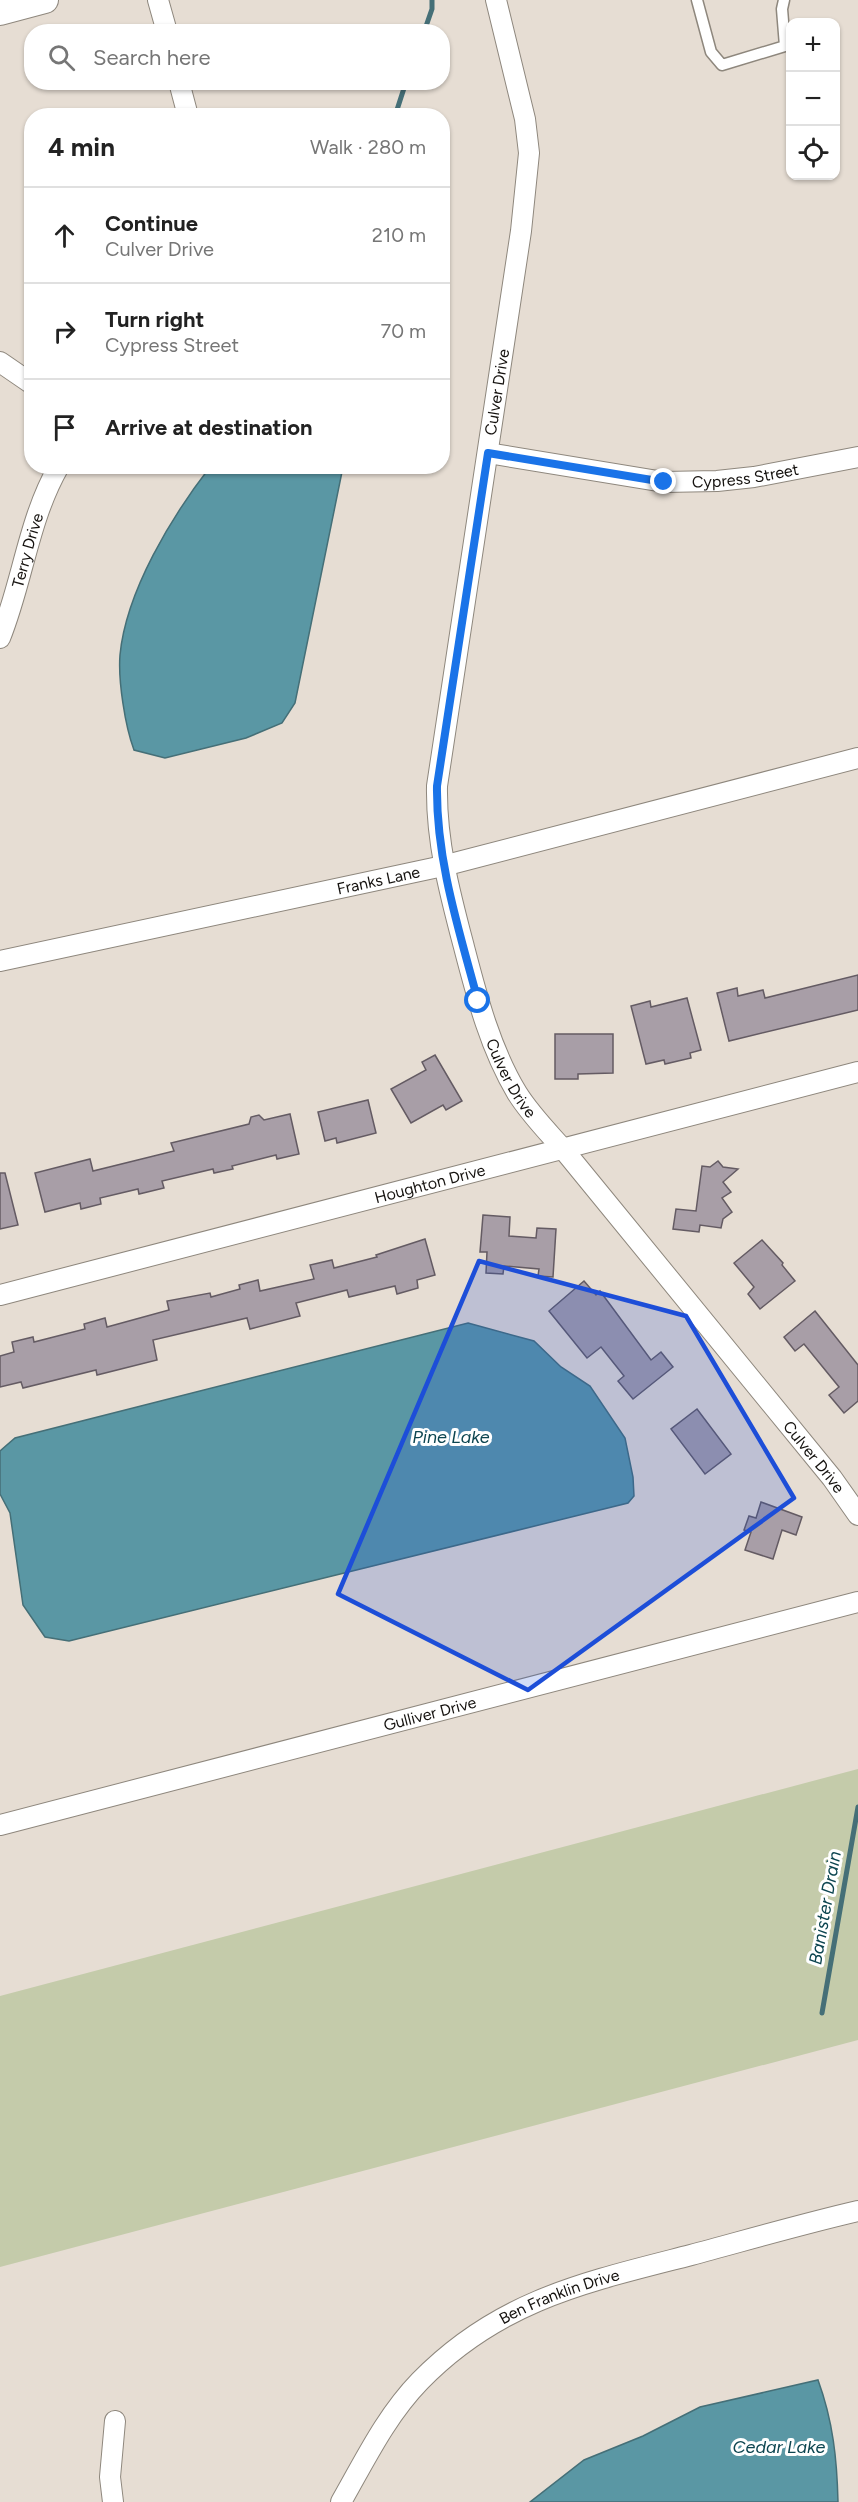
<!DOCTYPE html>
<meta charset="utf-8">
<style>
:root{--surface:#fff;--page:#f2f2f2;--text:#222;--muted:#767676;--line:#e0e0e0}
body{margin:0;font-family:Figtree,sans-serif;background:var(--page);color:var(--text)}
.controls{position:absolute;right:18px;top:18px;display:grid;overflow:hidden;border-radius:12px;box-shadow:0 2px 4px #0004}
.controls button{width:54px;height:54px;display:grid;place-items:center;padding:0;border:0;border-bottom:2px solid var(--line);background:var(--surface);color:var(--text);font:30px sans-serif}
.stop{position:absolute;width:18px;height:18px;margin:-14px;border:4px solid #1a73e8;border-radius:50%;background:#fff}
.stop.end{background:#1a73e8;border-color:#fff;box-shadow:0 2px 6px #0008}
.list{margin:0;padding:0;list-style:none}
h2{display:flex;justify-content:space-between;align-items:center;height:78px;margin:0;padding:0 24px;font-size:26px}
h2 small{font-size:20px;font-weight:400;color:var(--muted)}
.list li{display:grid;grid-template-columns:39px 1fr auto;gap:18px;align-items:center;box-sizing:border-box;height:96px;padding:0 24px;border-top:2px solid var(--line)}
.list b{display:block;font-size:22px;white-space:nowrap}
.list p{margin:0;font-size:20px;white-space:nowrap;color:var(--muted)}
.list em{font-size:20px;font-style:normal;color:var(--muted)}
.icon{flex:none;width:33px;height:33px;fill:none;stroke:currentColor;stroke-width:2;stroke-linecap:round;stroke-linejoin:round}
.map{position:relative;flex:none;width:858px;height:2502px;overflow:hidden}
.search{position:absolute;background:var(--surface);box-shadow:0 2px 4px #0004;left:24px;top:24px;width:426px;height:66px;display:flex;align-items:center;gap:15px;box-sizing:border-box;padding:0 21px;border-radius:24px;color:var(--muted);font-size:22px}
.panel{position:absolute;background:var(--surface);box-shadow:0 2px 4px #0004;left:24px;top:108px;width:426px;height:366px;border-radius:24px}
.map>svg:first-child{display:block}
.green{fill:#c4cbaa}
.water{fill:#5a97a4;stroke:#456f77;stroke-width:1.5}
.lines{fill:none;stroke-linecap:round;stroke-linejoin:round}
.stream{stroke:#456f77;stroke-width:5}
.building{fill:#a89ea7;stroke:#645b63;stroke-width:1.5}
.service-casing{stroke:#8e877d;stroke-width:13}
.minor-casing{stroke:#8e877d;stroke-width:22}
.tertiary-casing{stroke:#8e877d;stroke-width:28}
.service{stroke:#fff;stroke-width:10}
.minor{stroke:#fff;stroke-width:20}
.tertiary{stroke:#fff;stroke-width:26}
.route{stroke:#1a73e8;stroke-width:8}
.marked{fill:#1d4ed8;fill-opacity:0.2;stroke:#1d4ed8;stroke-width:4.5;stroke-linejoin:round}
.labels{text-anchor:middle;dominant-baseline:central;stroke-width:6;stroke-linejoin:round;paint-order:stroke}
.street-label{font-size:16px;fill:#15120f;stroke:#fff}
.water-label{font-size:18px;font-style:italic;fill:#0c4550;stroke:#fff}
</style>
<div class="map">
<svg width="858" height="2502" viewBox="0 0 858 2502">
<rect width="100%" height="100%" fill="#e6ddd3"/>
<polygon class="green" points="858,1769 858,2040 0,2267 0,1996"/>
<g class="water">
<path d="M210 467H343L295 703 282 723 246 738 165 758 134 750C125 726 118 680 120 655 126 591 172 516 210 467Z"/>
<polygon points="468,1323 534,1341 561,1367 590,1386 625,1438 633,1477 634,1496 628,1503 69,1641 45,1637 23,1605 10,1513 0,1494 0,1451 15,1438"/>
<path d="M818 2380C833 2421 837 2459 838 2502H530L584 2460 643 2436 700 2407Z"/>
</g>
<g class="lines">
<g class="stream">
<polyline points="424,32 432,9 432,0"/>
<polyline points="395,116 406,82"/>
<polyline points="822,2013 858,1807"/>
</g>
</g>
<g class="building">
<polygon points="858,975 858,1010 729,1041 717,993 737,988 738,996 763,990 765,998"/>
<polygon points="687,998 701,1050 690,1053 691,1058 665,1064 664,1060 646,1064 631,1006 650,1001 651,1007"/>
<polygon points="555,1034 613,1034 613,1073 578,1074 578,1079 555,1079"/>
<polygon points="435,1055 462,1101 446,1110 443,1105 411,1123 391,1089 426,1070 422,1062"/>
<polygon points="368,1100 376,1133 337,1143 336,1138 325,1141 318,1112"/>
<polygon points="290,1114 299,1154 277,1159 276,1155 232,1166 233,1169 214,1173 213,1169 162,1181 164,1188 139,1194 138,1189 100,1198 101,1204 81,1209 80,1203 45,1212 35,1173 90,1159 93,1171 174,1151 171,1143 249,1124 251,1117 259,1115 264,1120"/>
<polygon points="718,1161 723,1167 738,1169 723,1182 731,1192 722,1198 732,1212 723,1219 721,1228 700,1225 699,1232 673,1229 676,1209 696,1211 702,1166 710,1167"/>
<polygon points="0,1173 5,1173 18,1225 0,1229"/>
<polygon points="483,1215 510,1217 509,1236 536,1238 537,1228 556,1229 553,1277 538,1276 539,1269 504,1266 503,1274 486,1273 487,1252 480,1252"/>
<polygon points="425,1239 435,1275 417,1280 418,1288 397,1294 395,1286 349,1297 347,1290 296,1303 300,1316 250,1329 247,1318 153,1340 157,1360 97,1375 96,1370 23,1388 21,1382 0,1387 0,1356 14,1352 12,1342 33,1337 34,1342 85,1329 84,1324 105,1318 107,1327 169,1310 167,1301 210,1293 211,1297 240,1289 239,1285 258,1280 260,1291 314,1279 310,1265 332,1260 334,1268 377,1257 376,1255"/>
<polygon points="762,1240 783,1263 782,1265 795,1281 760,1309 748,1294 754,1287 734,1263"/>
<polygon points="584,1281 596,1295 600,1291 651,1360 661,1352 673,1367 633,1399 618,1381 624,1376 601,1347 587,1358 549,1311"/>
<polygon points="815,1311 858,1365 858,1401 844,1413 829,1395 839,1387 804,1344 795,1351 784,1337"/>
<polygon points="697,1409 731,1454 705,1474 671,1429"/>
<polygon points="761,1502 802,1517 796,1535 782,1530 773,1559 745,1550 751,1532 744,1530 749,1516 756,1518"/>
</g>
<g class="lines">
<g class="service-casing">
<polyline id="service" points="697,0 711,52 722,65 785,46 782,9 784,0"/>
</g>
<g class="minor-casing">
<g id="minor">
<polyline points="158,0 167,32"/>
<path id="s1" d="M496 0 525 119 529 153 521 231 437 786C436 842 450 894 464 947 477 997 490 1048 517 1093 530 1114 547 1131 563 1149L832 1478 858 1515"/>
<polyline points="179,82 188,116"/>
<polyline points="0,362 32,384"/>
<path id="s2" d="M488 453 664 482 717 481 754 477 858 457"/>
<path id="s3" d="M0 638C23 581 28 520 59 466"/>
<path id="s4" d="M0 961 443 866 858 758"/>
<path id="s5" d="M0 1295 858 1072"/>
<path id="s6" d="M0 1825 858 1602"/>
<polyline points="113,2502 110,2477 115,2421"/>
<path id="s7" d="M341 2502C365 2460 386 2416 420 2381 499 2300 586 2282 691 2255 747 2240 802 2224 858 2211"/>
</g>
</g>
<g class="tertiary-casing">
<polyline id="tertiary" points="0,12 45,0"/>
</g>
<use href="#service" class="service"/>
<use href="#minor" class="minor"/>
<use href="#tertiary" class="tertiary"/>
</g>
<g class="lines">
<path class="route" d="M478 1001C459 930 436 860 437 786L488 453 664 482"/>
</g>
<path class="marked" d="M479 1261 686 1316 794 1498 528 1690 338 1594Z"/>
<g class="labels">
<g class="street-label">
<text transform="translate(497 392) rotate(-81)">Culver Drive</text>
<text stroke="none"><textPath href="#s2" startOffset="260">Cypress Street</textPath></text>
<text stroke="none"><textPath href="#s3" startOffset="92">Terry Drive</textPath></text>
<text stroke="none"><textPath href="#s4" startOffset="387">Franks Lane</textPath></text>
<text stroke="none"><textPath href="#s1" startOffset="1100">Culver Drive</textPath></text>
<text stroke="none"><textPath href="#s5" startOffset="444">Houghton Drive</textPath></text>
<text stroke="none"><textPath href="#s1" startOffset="1586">Culver Drive</textPath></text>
<text stroke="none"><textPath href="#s6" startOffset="444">Gulliver Drive</textPath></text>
<text stroke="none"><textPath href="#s7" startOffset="310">Ben Franklin Drive</textPath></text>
</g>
<g class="water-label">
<text x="451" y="1437">Pine Lake</text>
<text transform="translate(825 1908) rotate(-80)">Banister Drain</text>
<text x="779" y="2447">Cedar Lake</text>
</g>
</g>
</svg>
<div class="controls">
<button>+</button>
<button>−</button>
<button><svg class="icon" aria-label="locate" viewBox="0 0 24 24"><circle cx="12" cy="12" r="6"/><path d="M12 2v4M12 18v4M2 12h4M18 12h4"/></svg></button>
</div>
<div class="stop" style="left:478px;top:1001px"></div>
<div class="stop end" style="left:664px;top:482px"></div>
<div class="search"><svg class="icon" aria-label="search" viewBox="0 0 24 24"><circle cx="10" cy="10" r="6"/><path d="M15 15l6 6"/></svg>Search here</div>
<section class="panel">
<h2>4 min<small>Walk · 280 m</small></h2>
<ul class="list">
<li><svg class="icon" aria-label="ahead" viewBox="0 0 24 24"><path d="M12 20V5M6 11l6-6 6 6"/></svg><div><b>Continue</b><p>Culver Drive</p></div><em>210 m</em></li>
<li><svg class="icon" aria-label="right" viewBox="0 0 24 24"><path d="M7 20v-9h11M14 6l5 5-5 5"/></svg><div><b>Turn right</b><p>Cypress Street</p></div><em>70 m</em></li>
<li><svg class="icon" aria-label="arrive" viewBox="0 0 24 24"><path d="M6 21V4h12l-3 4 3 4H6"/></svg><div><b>Arrive at destination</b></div></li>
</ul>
</section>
</div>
